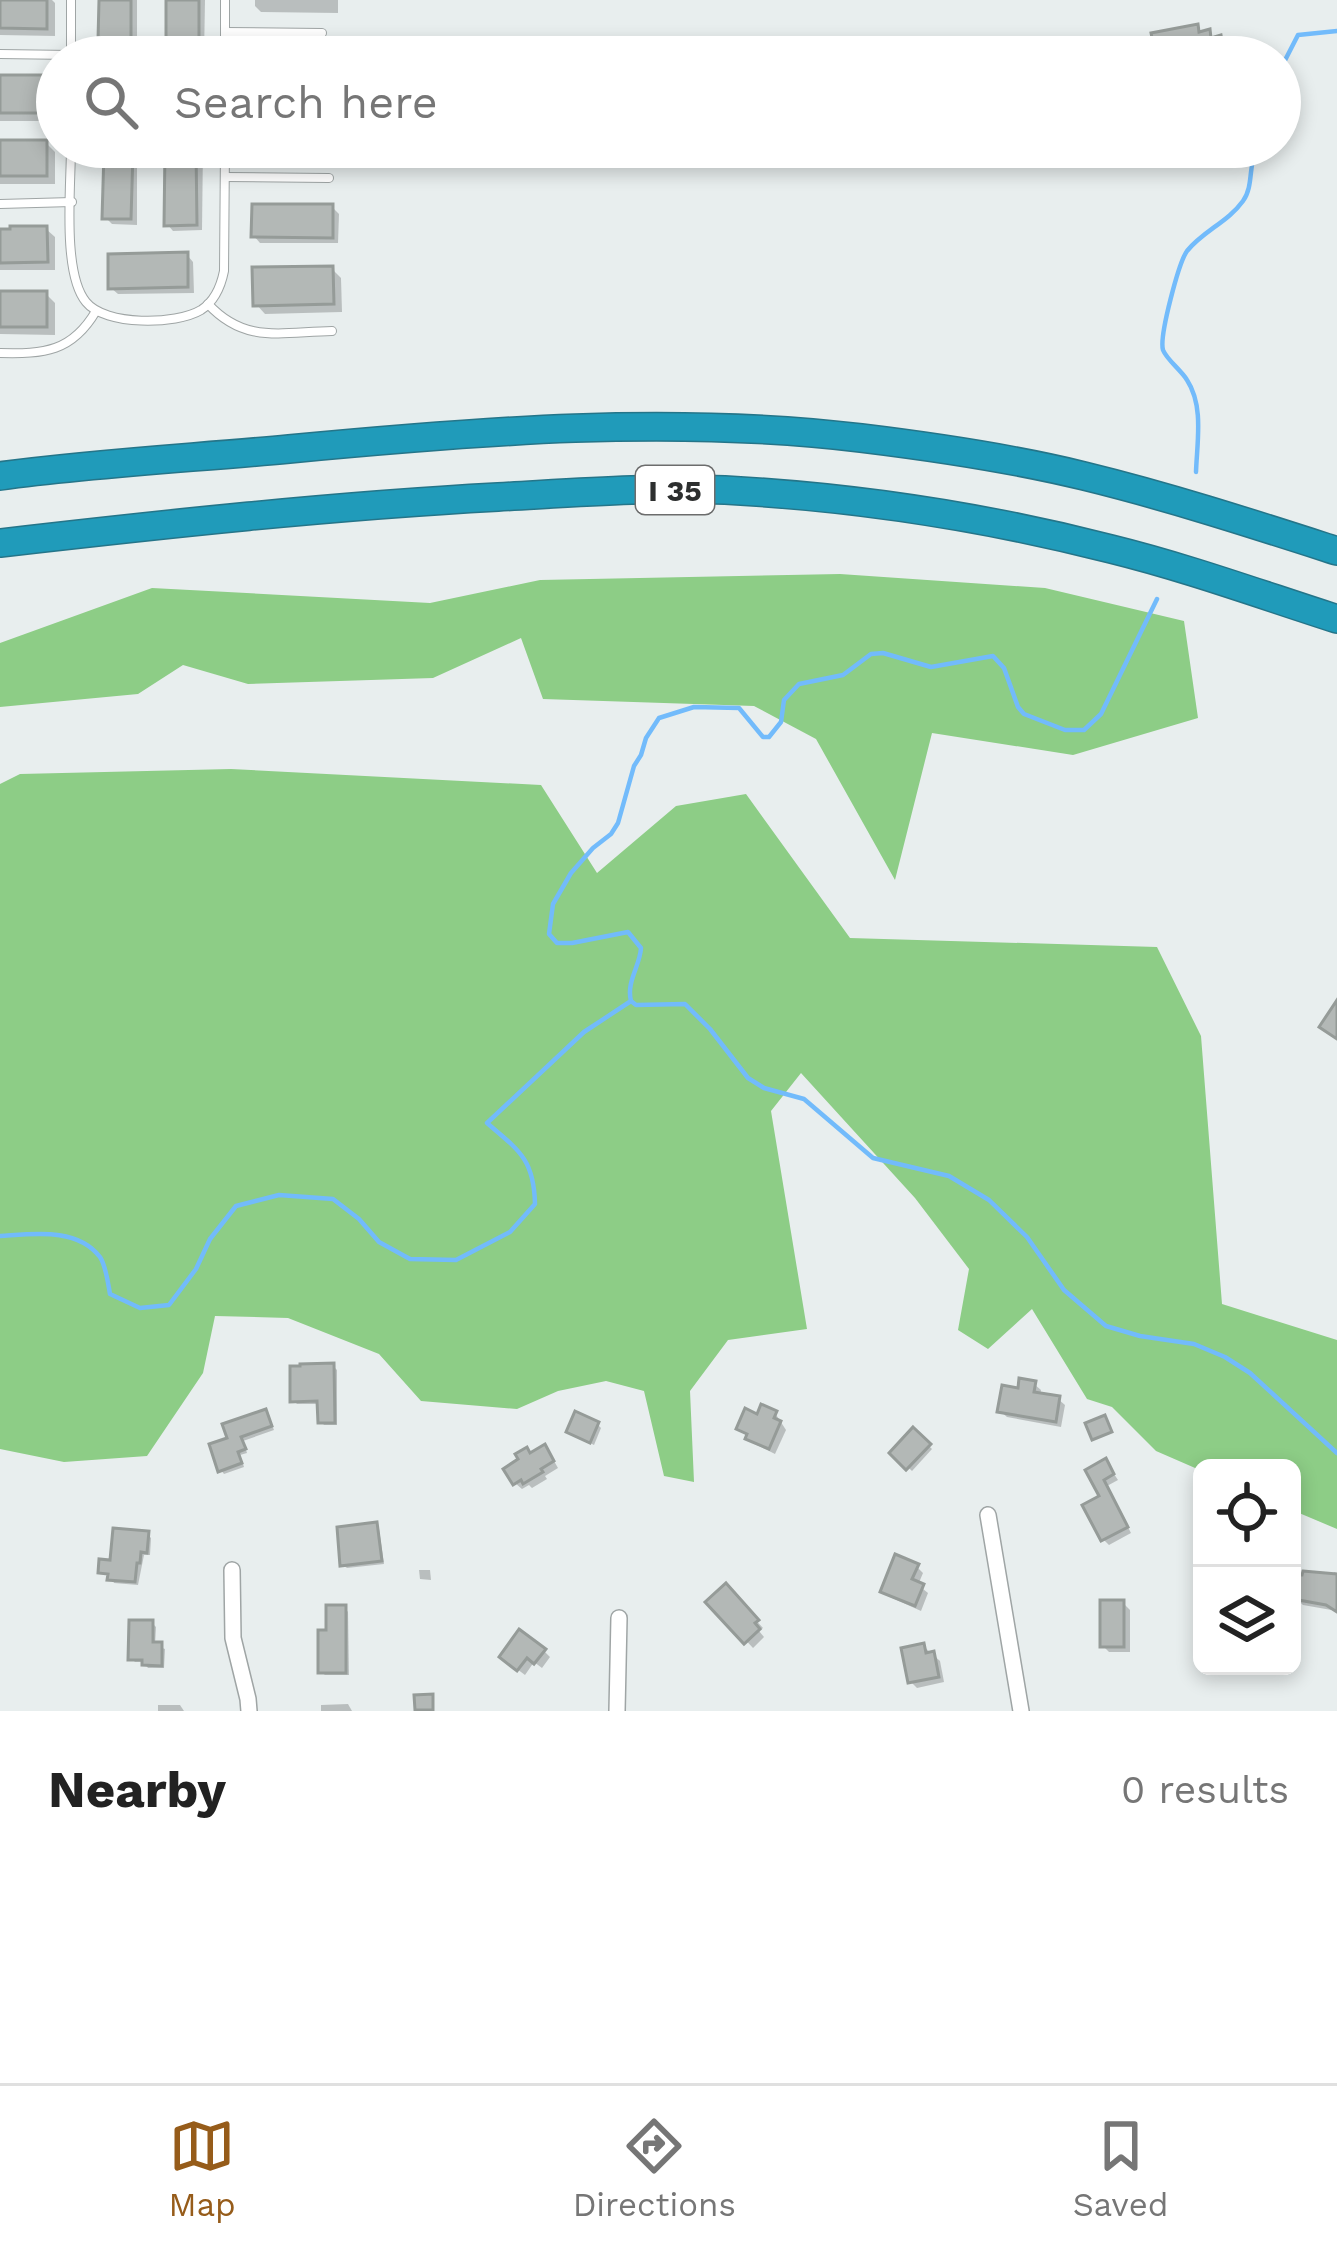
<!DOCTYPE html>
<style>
:root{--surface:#fff;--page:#f6f6f6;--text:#222;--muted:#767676;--line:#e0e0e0;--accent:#965c1a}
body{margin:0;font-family:"Work Sans",sans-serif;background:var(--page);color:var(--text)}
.controls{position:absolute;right:36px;bottom:36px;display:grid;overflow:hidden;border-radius:18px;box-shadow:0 6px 18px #0003}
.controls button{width:108px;height:108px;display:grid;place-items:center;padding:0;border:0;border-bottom:3px solid var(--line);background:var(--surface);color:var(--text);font:60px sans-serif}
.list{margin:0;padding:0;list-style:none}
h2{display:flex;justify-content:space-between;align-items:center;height:156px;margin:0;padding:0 48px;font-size:51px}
h2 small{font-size:39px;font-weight:400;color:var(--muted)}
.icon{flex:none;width:66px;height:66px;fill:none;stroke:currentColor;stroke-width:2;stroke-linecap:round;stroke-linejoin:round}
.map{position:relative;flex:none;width:1337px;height:1711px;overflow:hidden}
.search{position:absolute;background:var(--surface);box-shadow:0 6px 18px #0003;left:36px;right:36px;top:36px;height:132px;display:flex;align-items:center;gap:30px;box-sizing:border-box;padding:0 42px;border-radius:66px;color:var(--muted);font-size:45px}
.sheet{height:372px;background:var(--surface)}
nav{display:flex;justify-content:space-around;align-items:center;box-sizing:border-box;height:168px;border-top:3px solid var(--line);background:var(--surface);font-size:33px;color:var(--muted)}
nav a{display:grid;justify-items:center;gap:6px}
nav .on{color:var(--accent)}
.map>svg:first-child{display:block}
.forest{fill:#8dcd86}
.shadow{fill:#0003}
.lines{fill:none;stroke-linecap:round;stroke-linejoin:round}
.stream{stroke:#72bbfb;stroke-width:4.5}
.building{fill:#b3b8b6;stroke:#959b98;stroke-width:3}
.service-casing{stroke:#9fa5a5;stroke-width:10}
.minor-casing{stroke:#9fa5a5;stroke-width:18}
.motorway-casing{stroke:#257589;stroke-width:30}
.service{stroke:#fff;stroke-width:8}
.minor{stroke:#fff;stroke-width:15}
.motorway{stroke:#209bba;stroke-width:27}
.labels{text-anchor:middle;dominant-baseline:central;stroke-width:9;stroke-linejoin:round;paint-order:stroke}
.shield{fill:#fff;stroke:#6c6d6d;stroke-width:3}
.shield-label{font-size:30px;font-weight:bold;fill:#2d2f2f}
</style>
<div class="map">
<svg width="1337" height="1711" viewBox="0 0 1337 1711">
<rect width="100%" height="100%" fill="#e8eeee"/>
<g class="forest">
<polygon points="840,574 1045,588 1184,621 1198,718 1073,755 932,733 895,880 816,739 754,706 543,699 521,638 433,678 248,684 183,665 138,694 0,707 0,643 152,588 430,603 540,580"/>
<polygon points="231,769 541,785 597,873 676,806 746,794 850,938 1157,947 1201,1036 1222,1304 1337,1340 1337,1529 1292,1510 1292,1468 1202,1468 1202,1471 1156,1451 1112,1407 1087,1399 1032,1309 988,1349 958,1330 969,1269 915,1198 801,1073 771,1111 807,1329 728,1340 690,1391 694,1482 664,1476 644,1391 606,1381 558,1391 517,1409 421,1401 379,1354 288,1318 215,1316 203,1373 147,1456 64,1462 0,1449 0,784 20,774"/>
</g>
<g class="shadow">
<polygon points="0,0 52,0 55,3 55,36 0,35"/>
<rect x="102" y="0" width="35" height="57"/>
<polygon points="169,0 205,0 204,57 169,57"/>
<polygon points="255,0 338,0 338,13 261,12 255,6"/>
<polygon points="1197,27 1203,34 1209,33 1216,40 1220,39 1229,48 1231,57 1159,57"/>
<polygon points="0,78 48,78 57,87 57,121 0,121"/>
<polygon points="0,143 46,143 55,152 55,184 0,184"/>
<polygon points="107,147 137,147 137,225 112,224 105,217"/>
<polygon points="168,147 203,147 202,230 173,231 167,224"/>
<polygon points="255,147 339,147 339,161 261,161 254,155"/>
<polygon points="332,207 339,214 338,243 260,243 254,236"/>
<polygon points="46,229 55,237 55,270 0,270 0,230"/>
<polygon points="187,255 193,262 194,293 118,294 111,288"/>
<polygon points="332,269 341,278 342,312 265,314 256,304"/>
<polygon points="0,294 46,294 55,303 55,335 0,334"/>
<polygon points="333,1366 337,1370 337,1425 324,1425 321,1421 320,1404 297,1404 293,1400"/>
<polygon points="1034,1384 1041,1390 1040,1396 1058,1399 1065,1405 1061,1427 1007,1417 1000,1411 1021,1391"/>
<polygon points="266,1412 274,1430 243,1441 247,1453 240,1455 244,1467 224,1474 221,1470 231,1440"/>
<polygon points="775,1413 786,1430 775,1454 755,1444 739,1428 759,1418"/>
<polygon points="597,1424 601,1428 594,1445 569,1432"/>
<polygon points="913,1431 932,1449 912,1471 893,1453"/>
<polygon points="550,1454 558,1468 545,1476 547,1479 532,1488 529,1485 522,1489 515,1483 531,1456"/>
<polygon points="1106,1462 1118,1480 1107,1486 1131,1533 1109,1545 1103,1539 1103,1498 1089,1471"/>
<polygon points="376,1525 379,1529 384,1564 347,1568 343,1565"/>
<polygon points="147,1534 151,1538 150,1555 144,1555 138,1585 114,1583 111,1577 101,1572"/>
<polygon points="917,1567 923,1573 918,1585 928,1593 921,1611 890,1597 883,1591"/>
<polygon points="419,1570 430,1570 431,1580 420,1579"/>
<polygon points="1334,1572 1337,1573 1337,1611 1303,1605 1296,1598 1332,1577"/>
<polygon points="726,1588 763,1628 759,1631 764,1637 753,1648 710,1602"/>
<polygon points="1123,1603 1130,1610 1130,1652 1109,1652 1103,1646"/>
<polygon points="345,1608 348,1612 349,1675 325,1675 321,1672"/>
<polygon points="152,1623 156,1627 155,1645 165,1649 164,1668 148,1668 143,1662 135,1662 131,1658"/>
<polygon points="923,1646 940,1661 944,1682 917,1688 910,1681"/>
<polygon points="544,1651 550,1657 542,1668 534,1662 525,1675 509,1663"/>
<polygon points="348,1704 352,1711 321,1711 321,1705"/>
<polygon points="158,1705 180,1705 184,1711 158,1711"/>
</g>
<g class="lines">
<g class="stream">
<polyline points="1280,70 1298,35 1337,31"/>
<path d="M1196 472C1197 442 1204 406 1187 380 1181 370 1167 360 1163 350 1159 336 1179 262 1187 251 1203 231 1228 222 1243 201 1254 186 1248 164 1257 147"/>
<path d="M631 1001C626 982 640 966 641 948L628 932 572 943H557L549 934 553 904 571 873 593 848 611 834 618 823 634 766 641 755 646 738 659 718 694 707 739 708 763 737H769L781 722 784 700 799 684 843 675 871 654 883 653 931 667 993 656 1004 668 1018 707 1024 714 1065 730H1084L1101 714 1157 599"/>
<path d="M0 1236C33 1234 77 1227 100 1257 106 1266 108 1283 110 1294L140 1308 169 1305 196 1269 210 1239 236 1206 279 1195 333 1199 359 1219 379 1242 410 1259 456 1260 510 1232 535 1204C534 1160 520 1151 487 1123L584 1032 631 1001 636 1005 685 1004 710 1029 748 1078 764 1088 804 1099 873 1158 949 1176 989 1200 1027 1237 1064 1290 1106 1326 1140 1336 1194 1344 1225 1357 1250 1373 1337 1453"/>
</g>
</g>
<g class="building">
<polygon points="0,0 47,0 47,29 0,28"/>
<polygon points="99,0 131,0 131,40 98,40"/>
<rect x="166" y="0" width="33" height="57"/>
<polygon points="1198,24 1199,32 1210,29 1211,38 1221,35 1225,57 1156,57 1151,33"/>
<rect x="0" y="75" width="49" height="38"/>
<rect x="0" y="140" width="47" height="36"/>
<polygon points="165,149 196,149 197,225 164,226"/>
<polygon points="104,151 133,152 131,219 102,219"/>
<polygon points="252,204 333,204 333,238 251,237"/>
<polygon points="10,226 47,226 48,262 0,263 0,229 10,229"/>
<polygon points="188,252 188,287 108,289 108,254"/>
<polygon points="333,266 334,304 253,306 252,267"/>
<rect x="0" y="291" width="47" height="36"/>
<polygon points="1337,1000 1337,1039 1319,1027"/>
<polygon points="334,1363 335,1423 318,1423 317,1401 290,1402 290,1366 300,1366 300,1364"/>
<polygon points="1019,1378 1036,1381 1034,1392 1060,1396 1056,1422 997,1412 1002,1385 1018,1388"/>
<polygon points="761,1404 777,1411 774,1418 781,1421 769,1449 745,1439 747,1434 736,1429 745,1408 757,1414"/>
<polygon points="266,1409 272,1426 241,1437 246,1449 238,1452 242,1463 218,1472 209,1444 227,1438 222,1424"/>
<polygon points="575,1411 599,1422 590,1443 566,1432"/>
<polygon points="1105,1415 1112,1432 1092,1440 1085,1423"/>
<polygon points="913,1427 931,1444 906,1470 889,1453"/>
<polygon points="545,1444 554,1461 541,1469 543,1472 523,1484 521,1480 513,1485 503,1469 518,1459 515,1454 527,1447 530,1453"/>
<polygon points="1106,1458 1114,1474 1104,1480 1128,1527 1101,1541 1082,1505 1099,1496 1085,1470"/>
<polygon points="377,1522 382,1561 340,1566 337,1527"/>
<polygon points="113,1528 149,1531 147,1553 141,1552 140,1563 137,1563 135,1582 107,1580 108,1574 98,1573 99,1559 110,1560"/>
<polygon points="895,1554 919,1564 912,1579 924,1584 915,1606 880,1592"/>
<polygon points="1303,1571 1337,1574 1337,1612 1326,1605 1293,1599 1297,1575 1302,1575"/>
<polygon points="726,1583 759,1620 755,1623 760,1629 744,1644 705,1602"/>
<rect x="1100" y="1600" width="24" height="47"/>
<polygon points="326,1605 346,1605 346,1673 318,1673 318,1630 326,1630"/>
<polygon points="129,1620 153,1620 153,1642 162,1642 162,1666 142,1665 142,1660 128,1660"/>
<polygon points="519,1629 546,1649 534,1664 527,1658 517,1671 499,1657"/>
<polygon points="924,1643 926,1653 934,1651 939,1677 908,1683 901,1648"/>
<polygon points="433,1694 433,1710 415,1710 414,1695"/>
</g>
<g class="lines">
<g class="service-casing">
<g id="service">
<polyline points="71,0 71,56"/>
<polyline points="225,32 322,33"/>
<polyline points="0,54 71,55"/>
<polyline points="225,57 225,0"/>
<path d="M71 147C71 186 62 273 86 302 105 326 176 325 201 310 215 301 221 286 224 271L225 147"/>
<polyline points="225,177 329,178"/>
<polyline points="0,204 72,202"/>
<path d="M208 304C245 344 281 332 332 331"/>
<path d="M0 353C44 354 72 352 96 311"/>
</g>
</g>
<g class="minor-casing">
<g id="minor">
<polyline points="988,1515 1021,1711"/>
<polyline points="232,1570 233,1638 248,1699 249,1711"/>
<polyline points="617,1711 619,1618"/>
</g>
</g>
<g class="motorway-casing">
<g id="motorway">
<path d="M0 476C96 463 193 458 289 449 480 431 670 415 861 438 935 447 1011 458 1084 476 1170 497 1253 524 1337 551"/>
<path d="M0 543C165 524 332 506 498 497 573 493 650 487 725 490 854 497 986 517 1111 549 1188 568 1262 595 1337 619"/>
</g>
</g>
<use href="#service" class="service"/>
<use href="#minor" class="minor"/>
<use href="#motorway" class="motorway"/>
</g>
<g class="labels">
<rect class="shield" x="636" y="466" width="78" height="48" rx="9"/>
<g class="shield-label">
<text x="675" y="490">I 35</text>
</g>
</g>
</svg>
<div class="controls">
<button><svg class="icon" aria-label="locate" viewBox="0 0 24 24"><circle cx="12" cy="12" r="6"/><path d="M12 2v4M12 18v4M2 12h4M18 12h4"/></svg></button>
<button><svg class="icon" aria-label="layers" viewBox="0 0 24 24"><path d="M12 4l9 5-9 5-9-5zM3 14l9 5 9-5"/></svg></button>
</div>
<div class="search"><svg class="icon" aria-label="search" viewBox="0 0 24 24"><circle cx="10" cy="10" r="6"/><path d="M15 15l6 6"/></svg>Search here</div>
</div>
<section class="sheet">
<h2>Nearby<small>0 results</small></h2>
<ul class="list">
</ul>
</section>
<nav>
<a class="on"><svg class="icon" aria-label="map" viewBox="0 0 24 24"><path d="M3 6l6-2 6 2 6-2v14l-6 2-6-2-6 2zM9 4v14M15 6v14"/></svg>Map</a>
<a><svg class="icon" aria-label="directions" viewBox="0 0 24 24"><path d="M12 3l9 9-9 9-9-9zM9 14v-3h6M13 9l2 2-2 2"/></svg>Directions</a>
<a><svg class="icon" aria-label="saved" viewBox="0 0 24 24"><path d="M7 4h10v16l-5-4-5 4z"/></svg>Saved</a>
</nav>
